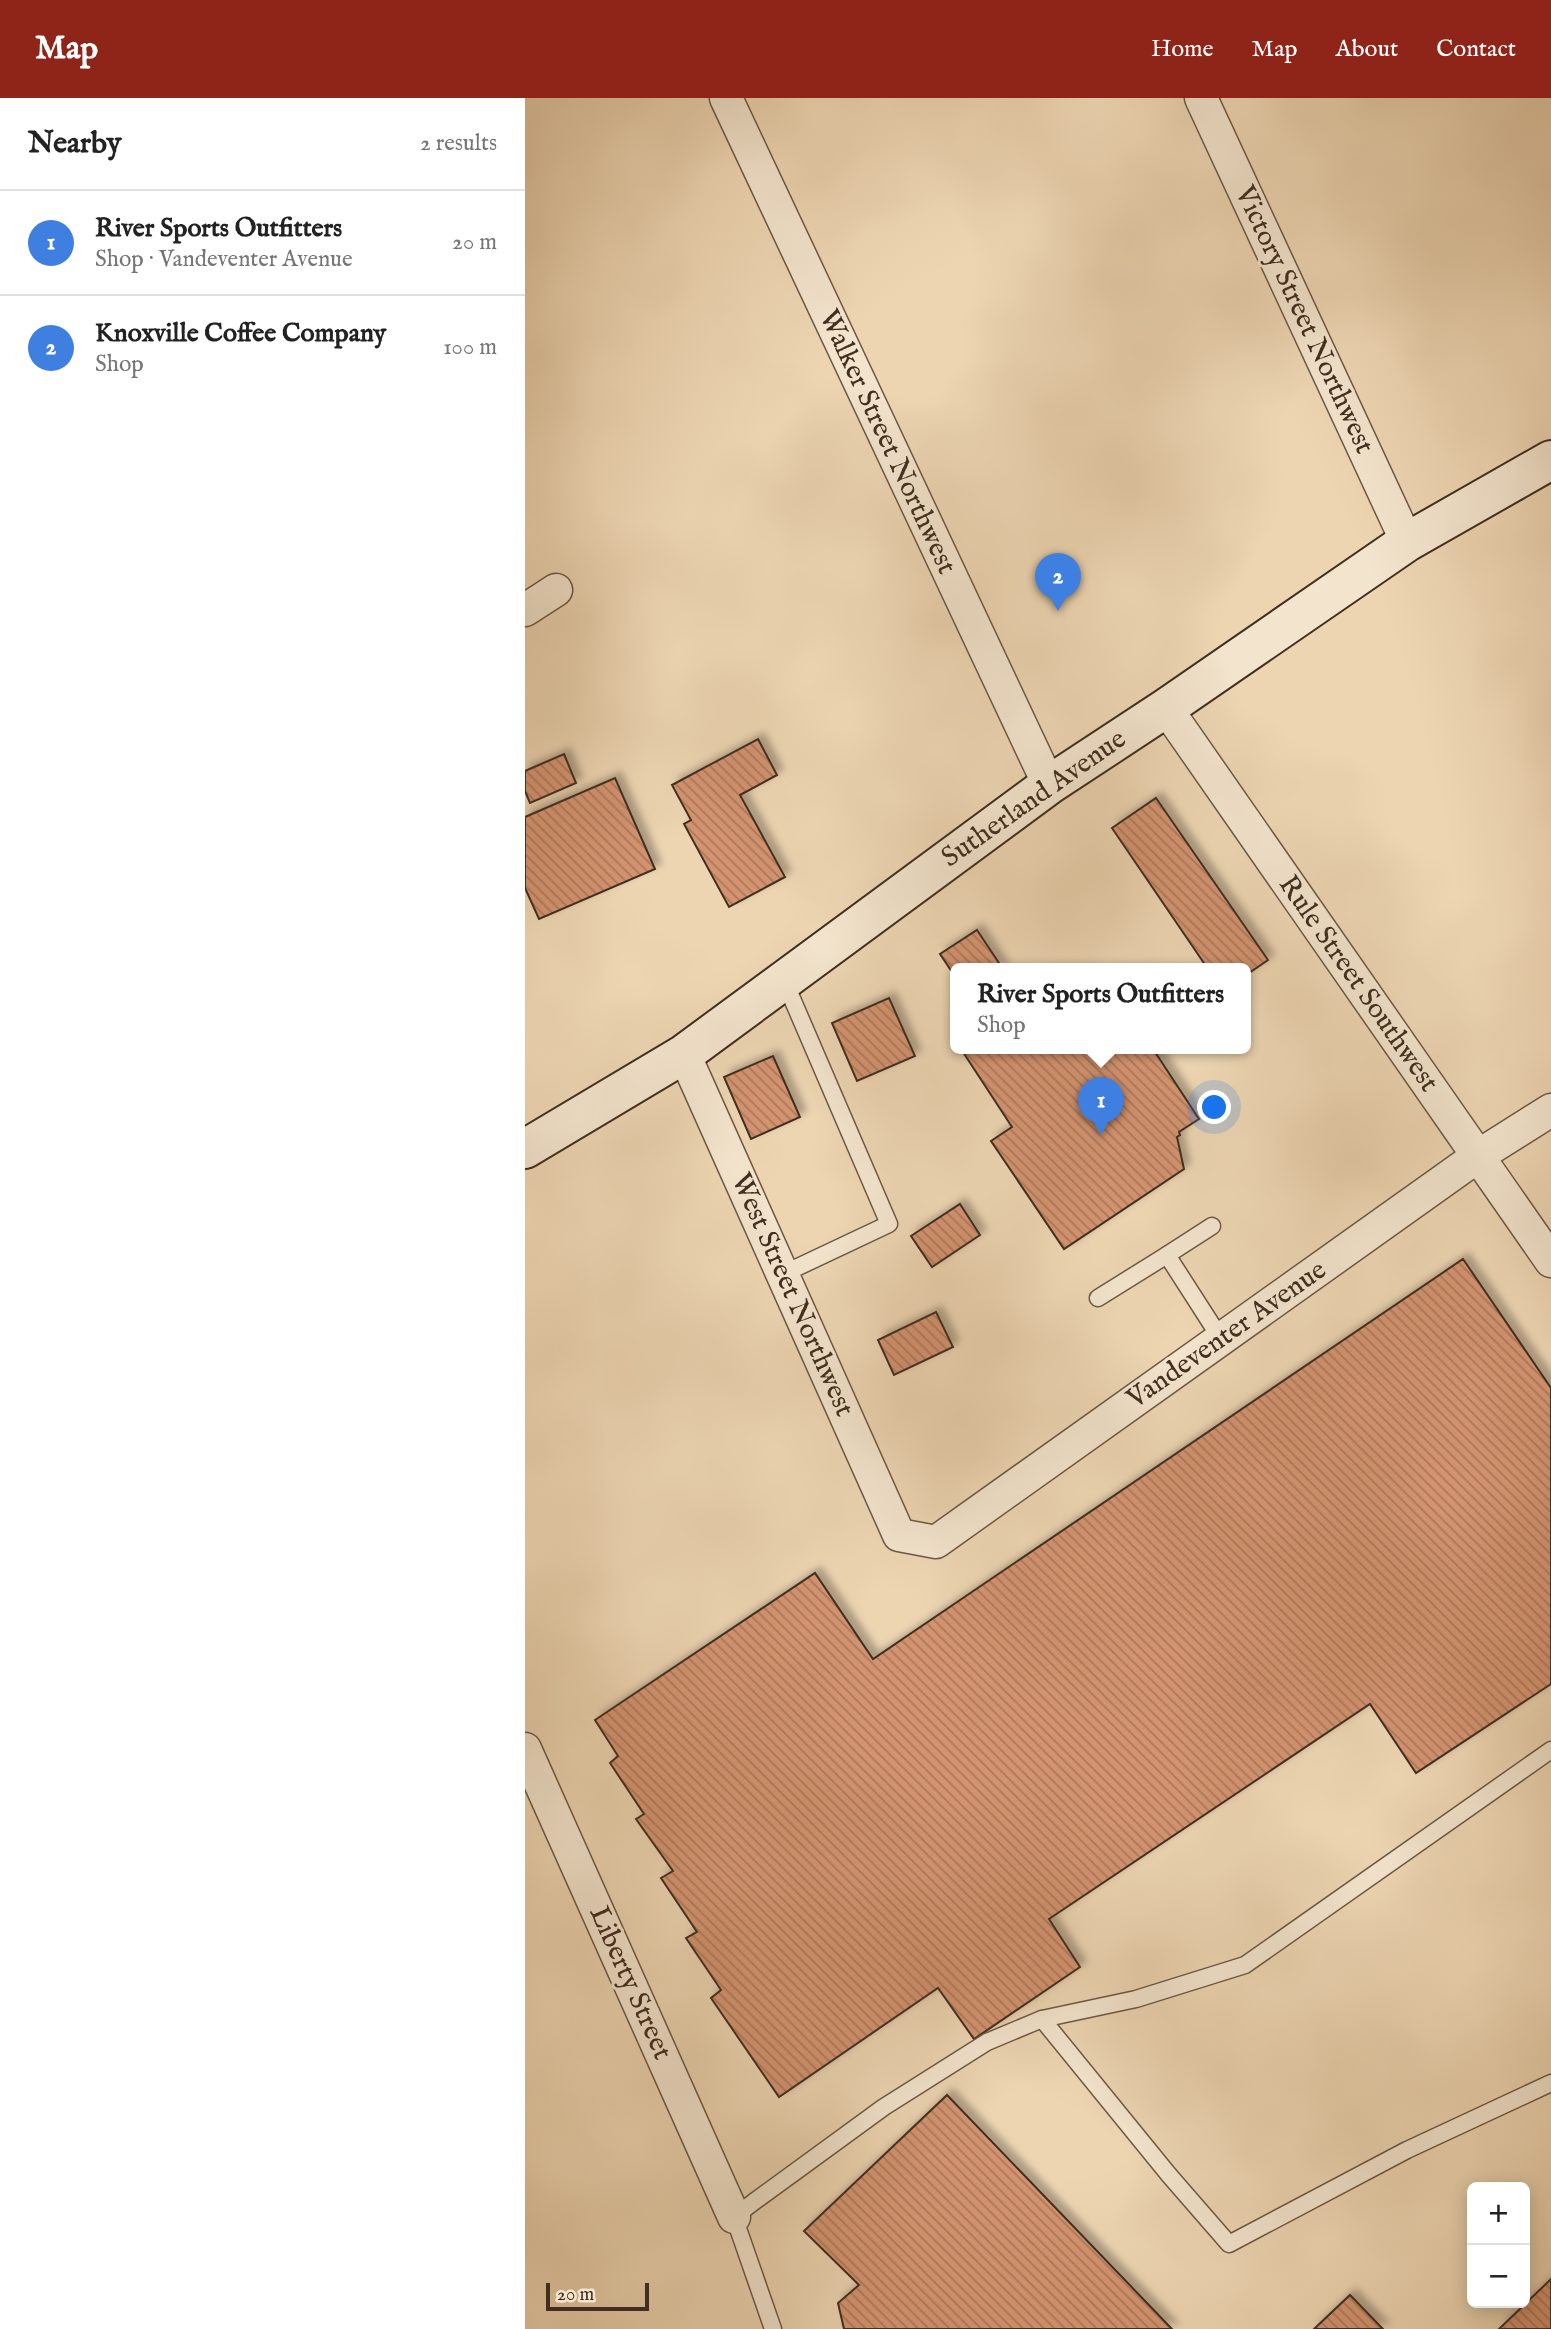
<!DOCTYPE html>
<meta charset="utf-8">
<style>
:root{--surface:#fff;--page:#f2f2f2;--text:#222;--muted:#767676;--line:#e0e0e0;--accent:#8f2418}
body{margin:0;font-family:"IM FELL English",serif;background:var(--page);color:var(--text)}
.controls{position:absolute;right:21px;bottom:21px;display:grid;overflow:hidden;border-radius:10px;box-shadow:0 4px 18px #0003}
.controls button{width:63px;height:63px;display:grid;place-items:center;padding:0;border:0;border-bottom:2px solid var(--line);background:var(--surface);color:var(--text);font:35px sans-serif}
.scale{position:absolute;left:21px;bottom:18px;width:103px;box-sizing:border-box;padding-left:7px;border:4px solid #412e20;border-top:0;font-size:19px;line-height:24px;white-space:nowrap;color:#412e20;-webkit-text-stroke:5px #f3e4cd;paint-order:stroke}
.you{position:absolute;left:690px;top:1010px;width:24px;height:24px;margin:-18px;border:5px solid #fff;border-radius:50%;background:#1a73e8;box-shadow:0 0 0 10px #1a73e833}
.badge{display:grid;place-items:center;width:46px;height:46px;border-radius:50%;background:var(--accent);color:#fff;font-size:23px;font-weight:700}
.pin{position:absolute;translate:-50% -58px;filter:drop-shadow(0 2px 4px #0008)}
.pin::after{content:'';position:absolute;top:37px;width:24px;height:21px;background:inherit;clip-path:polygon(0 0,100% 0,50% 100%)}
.popup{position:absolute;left:425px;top:865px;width:301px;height:91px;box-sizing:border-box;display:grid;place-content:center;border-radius:10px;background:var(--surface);filter:drop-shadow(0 2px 5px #0005);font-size:23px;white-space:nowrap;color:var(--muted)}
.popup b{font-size:26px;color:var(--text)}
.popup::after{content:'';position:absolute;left:50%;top:100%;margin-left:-14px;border:14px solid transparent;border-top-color:var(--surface)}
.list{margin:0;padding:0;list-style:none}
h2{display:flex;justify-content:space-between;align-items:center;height:91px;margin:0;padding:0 28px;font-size:30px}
h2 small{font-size:23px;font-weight:400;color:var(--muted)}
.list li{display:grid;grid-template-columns:46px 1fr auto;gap:21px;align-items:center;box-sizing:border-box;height:105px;padding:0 28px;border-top:2px solid var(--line)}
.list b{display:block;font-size:26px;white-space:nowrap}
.list p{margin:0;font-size:23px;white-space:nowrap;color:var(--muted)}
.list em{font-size:23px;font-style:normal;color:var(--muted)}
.map{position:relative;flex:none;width:1026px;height:2231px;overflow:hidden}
header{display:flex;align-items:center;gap:42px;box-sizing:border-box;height:98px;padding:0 35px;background:var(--accent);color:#fff}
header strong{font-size:33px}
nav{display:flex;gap:38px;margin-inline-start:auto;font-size:24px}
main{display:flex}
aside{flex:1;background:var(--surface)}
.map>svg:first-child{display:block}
.building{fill:url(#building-back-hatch);stroke:#412e20;stroke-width:2;filter:url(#shadow)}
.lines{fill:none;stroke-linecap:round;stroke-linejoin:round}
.lane-casing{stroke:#6c5844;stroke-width:19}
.street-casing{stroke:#6c5844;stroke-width:35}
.secondary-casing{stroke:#412e20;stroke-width:42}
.lane{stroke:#f3e4cd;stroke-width:16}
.street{stroke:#f3e4cd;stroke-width:32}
.secondary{stroke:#f3e4cd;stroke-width:38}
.labels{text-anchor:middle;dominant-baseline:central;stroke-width:6;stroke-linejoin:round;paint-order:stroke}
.street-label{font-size:28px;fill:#412e20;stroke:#f3e4cd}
</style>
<header>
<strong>Map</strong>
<nav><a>Home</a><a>Map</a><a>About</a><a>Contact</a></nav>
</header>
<main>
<aside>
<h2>Nearby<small>2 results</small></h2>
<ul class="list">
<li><span class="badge" style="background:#3f7fe0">1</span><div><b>River Sports Outfitters</b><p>Shop · Vandeventer Avenue</p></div><em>20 m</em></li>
<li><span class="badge" style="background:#3f7fe0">2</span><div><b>Knoxville Coffee Company</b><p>Shop</p></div><em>100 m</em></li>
</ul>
</aside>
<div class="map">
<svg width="1026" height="2231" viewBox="0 0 1026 2231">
<defs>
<pattern id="building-back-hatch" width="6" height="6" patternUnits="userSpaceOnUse" patternTransform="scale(1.75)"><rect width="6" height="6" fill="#d3936f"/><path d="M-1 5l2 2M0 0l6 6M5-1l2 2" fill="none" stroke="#ad785b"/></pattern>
<filter id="shadow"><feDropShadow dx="6" dy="-6" stdDeviation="3.5" flood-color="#0004"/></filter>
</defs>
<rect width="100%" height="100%" fill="#edd5b2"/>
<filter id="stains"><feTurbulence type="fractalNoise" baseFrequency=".00286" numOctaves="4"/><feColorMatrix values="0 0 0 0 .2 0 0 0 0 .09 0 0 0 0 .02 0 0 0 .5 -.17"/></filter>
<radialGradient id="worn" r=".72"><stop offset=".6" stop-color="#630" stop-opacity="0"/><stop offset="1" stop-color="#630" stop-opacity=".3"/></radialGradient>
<g class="building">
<polygon points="233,641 252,677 215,697 260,779 204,809 159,726 166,722 147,687"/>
<polygon points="39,656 51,685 5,705 0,693 0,673"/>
<polygon points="90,680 130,771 14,821 0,790 0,719"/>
<polygon points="631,700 743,862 721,877 721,871 683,871 587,730"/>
<polygon points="452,832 478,871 431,871 431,880 415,856"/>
<polygon points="364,900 390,958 332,983 307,925"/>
<polygon points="436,951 628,951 674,1021 654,1034 655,1037 652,1039 659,1071 539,1151 466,1043 487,1029"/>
<polygon points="248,958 275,1019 226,1041 199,979"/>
<polygon points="435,1106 455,1137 407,1169 386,1138"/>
<polygon points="938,1161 1026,1290 1026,1586 891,1675 845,1606 524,1821 555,1869 449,1941 413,1890 254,1999 186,1900 196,1892 161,1840 172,1834 136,1780 148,1773 111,1721 119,1716 85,1665 93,1658 70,1622 290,1475 348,1561"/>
<polygon points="411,1214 428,1249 369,1277 353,1242"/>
<polygon points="422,1997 647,2231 319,2231 313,2205 334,2187 279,2133"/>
<polygon points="1026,2181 1026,2231 974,2231"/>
<polygon points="825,2197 858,2231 789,2231"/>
</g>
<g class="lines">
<g class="lane-casing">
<g id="lane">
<polyline points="642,1157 687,1128"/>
<polyline points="258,1176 364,1126 259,882"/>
<polyline points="573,1200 642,1157 696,1241"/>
<polyline points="517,1921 644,2077 704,2146 882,2052 1026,1985"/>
<polyline points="248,2231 209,2119 230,2103 359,2009 462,1944 517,1921 611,1901 720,1867 1026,1652"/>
</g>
</g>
<g class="street-casing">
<g id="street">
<polyline points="201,0 524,687"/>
<polyline points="676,0 882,444"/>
<polyline points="0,512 31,492"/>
<polyline points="641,610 1026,1163"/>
<polyline points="159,956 374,1437 411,1444 953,1058 1026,1012"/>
<polyline points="0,1651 209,2119"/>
</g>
</g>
<g class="secondary-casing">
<polyline id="secondary" points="0,1051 159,956 524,687 641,610 882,444 1026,362"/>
</g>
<use href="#lane" class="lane"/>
<use href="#street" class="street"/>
<use href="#secondary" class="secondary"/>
</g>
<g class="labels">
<g class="street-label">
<text transform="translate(779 222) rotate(65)">Victory Street Northwest</text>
<text transform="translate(362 344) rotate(65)">Walker Street Northwest</text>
<text transform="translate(509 701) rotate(-35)">Sutherland Avenue</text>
<text transform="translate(833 886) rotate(55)">Rule Street Southwest</text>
<text transform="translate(267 1197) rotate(66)">West Street Northwest</text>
<text transform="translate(702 1237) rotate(-35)">Vandeventer Avenue</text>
<text transform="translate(105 1885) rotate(66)">Liberty Street</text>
</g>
</g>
<rect width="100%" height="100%" filter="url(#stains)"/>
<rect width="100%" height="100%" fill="url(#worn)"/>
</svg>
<div class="controls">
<button>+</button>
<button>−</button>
</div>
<div class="scale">20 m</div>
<div class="you"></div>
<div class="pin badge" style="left:576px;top:1037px;background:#3f7fe0">1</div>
<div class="popup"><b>River Sports Outfitters</b>Shop</div>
<div class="pin badge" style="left:533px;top:513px;background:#3f7fe0">2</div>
</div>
</main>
